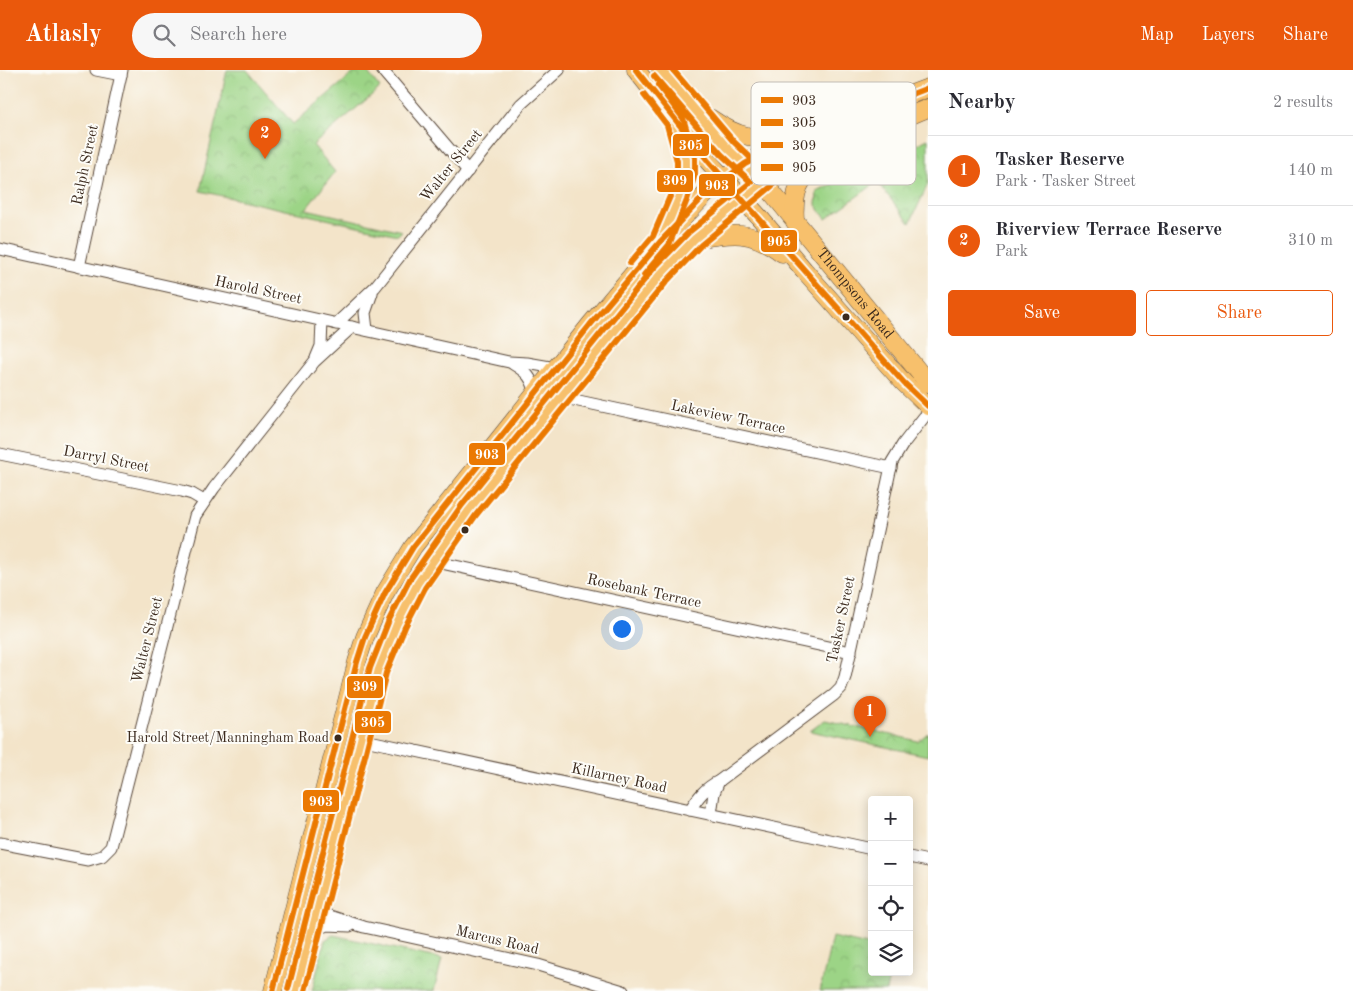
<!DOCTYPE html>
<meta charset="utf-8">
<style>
:root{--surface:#fff;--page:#f7f7f7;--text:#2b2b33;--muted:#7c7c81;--line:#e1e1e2;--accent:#ea580c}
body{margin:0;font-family:"Old Standard TT",serif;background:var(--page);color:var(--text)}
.controls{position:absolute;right:15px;bottom:15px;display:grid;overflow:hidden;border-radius:5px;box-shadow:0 2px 12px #0003}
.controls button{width:45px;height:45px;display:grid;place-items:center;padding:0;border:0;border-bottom:1px solid var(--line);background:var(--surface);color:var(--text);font:25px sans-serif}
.you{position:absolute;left:621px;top:558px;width:18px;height:18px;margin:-12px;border:4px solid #fff;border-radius:50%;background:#1a73e8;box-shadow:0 0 0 8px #1a73e833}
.badge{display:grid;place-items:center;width:32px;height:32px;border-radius:50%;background:var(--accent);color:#fff;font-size:16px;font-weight:700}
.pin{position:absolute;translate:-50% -41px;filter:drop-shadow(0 1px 2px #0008)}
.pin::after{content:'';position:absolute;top:26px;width:18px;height:15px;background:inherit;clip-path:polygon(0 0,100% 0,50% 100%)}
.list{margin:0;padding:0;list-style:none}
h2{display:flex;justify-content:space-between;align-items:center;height:65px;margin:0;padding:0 20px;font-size:21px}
h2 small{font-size:16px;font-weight:400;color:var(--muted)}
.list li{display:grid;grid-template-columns:32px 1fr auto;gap:15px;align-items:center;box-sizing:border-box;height:70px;padding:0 20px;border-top:1px solid var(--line)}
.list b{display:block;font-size:19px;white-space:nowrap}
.list p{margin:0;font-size:16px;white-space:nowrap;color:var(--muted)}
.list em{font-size:16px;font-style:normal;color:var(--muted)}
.actions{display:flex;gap:10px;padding:15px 20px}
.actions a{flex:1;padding:11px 0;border:1px solid var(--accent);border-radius:5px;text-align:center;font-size:18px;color:var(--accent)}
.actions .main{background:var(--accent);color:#fff}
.icon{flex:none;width:28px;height:28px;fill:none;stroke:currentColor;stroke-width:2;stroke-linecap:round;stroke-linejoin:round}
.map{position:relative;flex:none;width:928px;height:921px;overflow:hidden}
header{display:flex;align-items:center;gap:30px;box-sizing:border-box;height:70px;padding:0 25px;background:var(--accent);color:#fff}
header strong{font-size:24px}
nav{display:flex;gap:28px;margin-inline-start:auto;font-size:18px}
.search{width:350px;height:45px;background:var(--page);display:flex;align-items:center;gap:12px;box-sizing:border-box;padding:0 18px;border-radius:28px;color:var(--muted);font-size:19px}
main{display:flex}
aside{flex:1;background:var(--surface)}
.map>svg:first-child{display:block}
.park{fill:url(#park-crowns);stroke:#6c7f52}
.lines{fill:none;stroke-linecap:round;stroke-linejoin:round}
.minor-casing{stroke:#574638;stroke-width:13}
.primary-casing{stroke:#574638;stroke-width:19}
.minor{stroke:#fff;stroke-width:11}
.primary{stroke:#f7c06c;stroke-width:18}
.bus-1-casing{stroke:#fdfcf7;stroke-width:10}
.bus-2-casing{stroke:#fdfcf7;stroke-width:10}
.bus-3-casing{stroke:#fdfcf7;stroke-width:10}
.bus-4-casing{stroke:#fdfcf7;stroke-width:10}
.bus-1{stroke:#eb7903;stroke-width:6}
.bus-2{stroke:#eb7903;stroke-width:6}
.bus-3{stroke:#eb7903;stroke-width:6}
.bus-4{stroke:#eb7903;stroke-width:6}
.bus-dot{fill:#3b2a1e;stroke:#fdfcf7;stroke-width:2}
.labels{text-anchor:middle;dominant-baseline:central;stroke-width:4;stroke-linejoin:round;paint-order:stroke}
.bus-label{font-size:14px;fill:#3b2a1e;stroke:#fdfcf7;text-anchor:end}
.street-label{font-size:15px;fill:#3b2a1e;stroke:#fdfcf7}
.key{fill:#fdfcf7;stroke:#c3bdb6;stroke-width:1}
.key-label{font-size:14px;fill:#3b2a1e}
.line-badge{stroke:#fdfcf7;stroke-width:2}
.badge-label{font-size:14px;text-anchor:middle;font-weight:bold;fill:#fff}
</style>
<header>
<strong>Atlasly</strong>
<div class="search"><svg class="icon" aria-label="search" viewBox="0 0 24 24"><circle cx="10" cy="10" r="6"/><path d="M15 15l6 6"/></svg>Search here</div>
<nav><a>Map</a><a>Layers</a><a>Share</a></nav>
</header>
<main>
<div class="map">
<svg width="928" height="921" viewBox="0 0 928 921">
<defs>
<pattern id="park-crowns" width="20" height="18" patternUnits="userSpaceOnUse" patternTransform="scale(1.25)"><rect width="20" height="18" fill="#9cd486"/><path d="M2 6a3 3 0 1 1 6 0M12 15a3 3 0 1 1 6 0" fill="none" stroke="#87b673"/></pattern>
</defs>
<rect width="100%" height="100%" fill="#fdfcf7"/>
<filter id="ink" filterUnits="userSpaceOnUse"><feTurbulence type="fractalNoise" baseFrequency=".02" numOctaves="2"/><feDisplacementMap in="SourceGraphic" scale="10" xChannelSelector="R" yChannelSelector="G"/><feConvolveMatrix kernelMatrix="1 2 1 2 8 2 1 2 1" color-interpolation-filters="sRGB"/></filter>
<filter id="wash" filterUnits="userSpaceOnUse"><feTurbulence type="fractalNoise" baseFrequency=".0096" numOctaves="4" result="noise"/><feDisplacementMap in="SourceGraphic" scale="20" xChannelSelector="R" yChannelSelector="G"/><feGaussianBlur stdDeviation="1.12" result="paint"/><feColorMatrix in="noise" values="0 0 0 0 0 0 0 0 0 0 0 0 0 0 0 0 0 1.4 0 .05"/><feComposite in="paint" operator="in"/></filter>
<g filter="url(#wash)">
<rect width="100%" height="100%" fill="#f3e4c9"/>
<g class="park">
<polygon points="227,0 247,0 293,54 357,0 366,0 380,18 313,75 335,102 306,139 402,161 398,165 200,121"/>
<polygon points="928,69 928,114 910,153 877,112 826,149 816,135 817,121"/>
<polygon points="825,650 918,671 928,663 928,686 810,661"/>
<polygon points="333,865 442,889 434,921 312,921 325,870"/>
<polygon points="832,867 872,876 872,902 890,902 886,921 820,921"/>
</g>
</g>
<g filter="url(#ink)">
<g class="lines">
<g class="minor-casing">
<g id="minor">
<polyline points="96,0 121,5"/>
<polyline points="382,0 468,101"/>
<polyline points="0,179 509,292 527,293 556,298"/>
<polyline points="79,197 122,0"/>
<polyline points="336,254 375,217 521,34 559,0"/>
<polyline points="367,260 365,243 372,223"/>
<polyline points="316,288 321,276 322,251"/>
<path d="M513 294C528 303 531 307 536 323"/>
<polyline points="560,327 891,398"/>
<polyline points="0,384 182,421 192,424 204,431"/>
<polyline points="432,491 851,582"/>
<polyline points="360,669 872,779"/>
<path d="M690 740C698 727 705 718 719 711L834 625 841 618 845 607 892 392 903 374 924 347"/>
<polyline points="711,744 714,723 719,711"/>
<polyline points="0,773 88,790 102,786 111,777 195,446 214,418 314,292 352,257"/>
<polyline points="909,787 928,791"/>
<polyline points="294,842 317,842 364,857 538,895 623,921"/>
<polyline points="312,861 327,855 350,856"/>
</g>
</g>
<g class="primary-casing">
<g id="primary">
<polyline points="636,0 709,92 760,148 804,200 904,313 928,336"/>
<path id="s1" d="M661 0 728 78 764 113 928 313"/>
<path d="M710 48C740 69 755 70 791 65"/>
<path d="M795 152C793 121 798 109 822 90"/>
<path d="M665 161C674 139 688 115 686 91 684 80 680 68 677 57"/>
<path d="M696 169C731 163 751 159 782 183"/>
<polyline points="273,921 357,592 365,567 385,523 413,477 590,255 661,171 707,123 745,94 787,72 818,59 928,18"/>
<polyline points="296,921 378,600 397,553 418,513 432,491 469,440 632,237 660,205 695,169 764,113 842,74 928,38"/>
</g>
</g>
<use href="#minor" class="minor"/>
<use href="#primary" class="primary"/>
<g class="bus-1-casing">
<polyline id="bus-1" points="273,921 357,592 365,567 385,523 413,477 590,255 661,171 707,123 745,94 787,72 928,18"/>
</g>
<g class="bus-2-casing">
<g id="bus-2">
<polyline points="644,205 669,175 687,130 695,104 695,88 683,48 658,15"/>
<polyline points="305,921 386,603 405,557 425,518 476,445 667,211 701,175 772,116 773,112 771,107 734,72 673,0"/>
</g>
</g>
<g class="bus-3-casing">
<g id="bus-3">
<polyline points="630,193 653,166 671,124 677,102 677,91 667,55 644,25"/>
<polyline points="288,919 370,598 389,550 410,509 462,435 653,199 689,162 751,112 721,84 654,6"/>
</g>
</g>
<g class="bus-4-casing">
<polyline id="bus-4" points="636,0 709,92 904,313 928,336"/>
</g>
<use href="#bus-1" class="bus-1"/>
<use href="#bus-2" class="bus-2"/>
<use href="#bus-3" class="bus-3"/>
<use href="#bus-4" class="bus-4"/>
</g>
</g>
<g class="bus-dot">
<circle cx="846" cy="247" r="4.5"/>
<circle cx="465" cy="460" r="4.5"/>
<circle cx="338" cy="668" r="4.5"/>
</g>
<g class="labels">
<g class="bus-label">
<text x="329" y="668">Harold Street/Manningham Road</text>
</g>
<g class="street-label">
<text transform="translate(86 95) rotate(-78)">Ralph Street</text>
<text transform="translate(452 96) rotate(-51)">Walter Street</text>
<text transform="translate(258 221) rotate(12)">Harold Street</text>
<text stroke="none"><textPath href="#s1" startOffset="296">Thompsons Road</textPath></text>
<text transform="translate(728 348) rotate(12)">Lakeview Terrace</text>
<text transform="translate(106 390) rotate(11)">Darryl Street</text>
<text transform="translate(644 522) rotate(12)">Rosebank Terrace</text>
<text transform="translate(842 550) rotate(-78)">Tasker Street</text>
<text transform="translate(148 570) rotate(-76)">Walter Street</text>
<text transform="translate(619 709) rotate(12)">Killarney Road</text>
<text transform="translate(497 871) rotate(13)">Marcus Road</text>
</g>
</g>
<rect x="751" y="12" width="165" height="103" rx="8" class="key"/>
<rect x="761" y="27" width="22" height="6" fill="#eb7903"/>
<rect x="761" y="49" width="22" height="7" fill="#eb7903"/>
<rect x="761" y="72" width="22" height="6" fill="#eb7903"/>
<rect x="761" y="94" width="22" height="7" fill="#eb7903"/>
<g class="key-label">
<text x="792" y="35">903</text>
<text x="792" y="57">305</text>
<text x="792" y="80">309</text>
<text x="792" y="102">905</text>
</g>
<g class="line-badge">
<rect x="672" y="63" width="38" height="24" rx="5" fill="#eb7903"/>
<rect x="656" y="99" width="38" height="24" rx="5" fill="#eb7903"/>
<rect x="698" y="103" width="38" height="24" rx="5" fill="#eb7903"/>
<rect x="760" y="159" width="38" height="24" rx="5" fill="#eb7903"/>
<rect x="468" y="372" width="38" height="24" rx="5" fill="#eb7903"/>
<rect x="346" y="605" width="38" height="24" rx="5" fill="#eb7903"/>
<rect x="354" y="640" width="38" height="24" rx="5" fill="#eb7903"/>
<rect x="302" y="719" width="38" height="24" rx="5" fill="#eb7903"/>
</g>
<g class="badge-label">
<text x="691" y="80">305</text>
<text x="675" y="115">309</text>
<text x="717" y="120">903</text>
<text x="779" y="176">905</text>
<text x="487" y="389">903</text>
<text x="365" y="621">309</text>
<text x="373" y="657">305</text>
<text x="321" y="736">903</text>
</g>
</svg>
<div class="controls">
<button>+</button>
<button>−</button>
<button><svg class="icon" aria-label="locate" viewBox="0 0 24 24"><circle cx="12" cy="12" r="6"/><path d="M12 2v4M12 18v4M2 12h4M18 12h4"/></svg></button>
<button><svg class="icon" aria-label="layers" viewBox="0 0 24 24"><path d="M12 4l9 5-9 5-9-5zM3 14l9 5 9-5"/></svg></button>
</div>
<div class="you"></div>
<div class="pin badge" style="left:870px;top:667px">1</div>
<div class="pin badge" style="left:265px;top:89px">2</div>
</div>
<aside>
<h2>Nearby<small>2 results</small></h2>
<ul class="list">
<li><span class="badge">1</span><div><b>Tasker Reserve</b><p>Park · Tasker Street</p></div><em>140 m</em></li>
<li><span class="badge">2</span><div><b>Riverview Terrace Reserve</b><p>Park</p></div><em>310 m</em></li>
</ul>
<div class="actions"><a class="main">Save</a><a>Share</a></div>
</aside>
</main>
